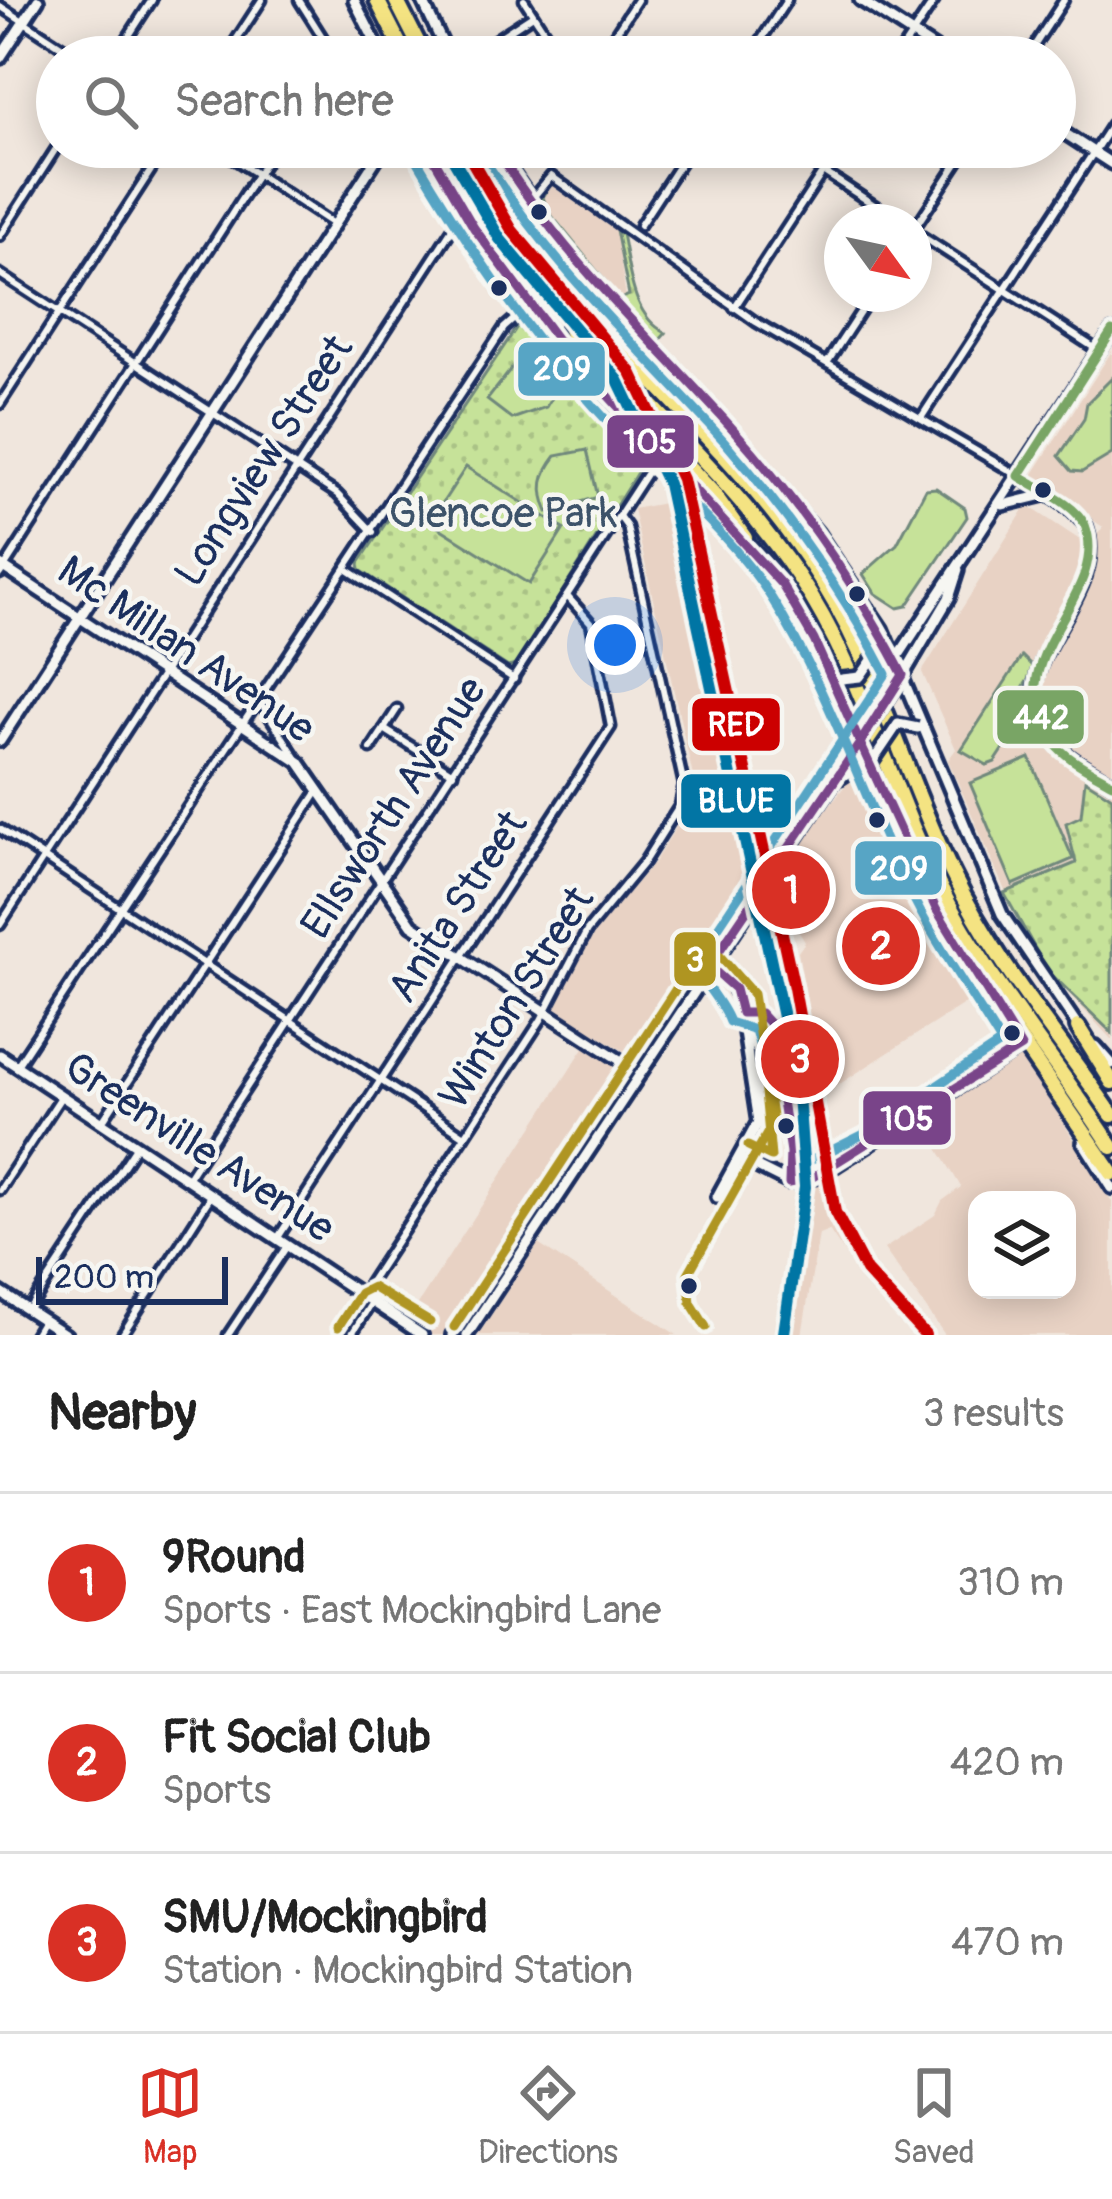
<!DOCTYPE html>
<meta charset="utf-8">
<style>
:root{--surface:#fff;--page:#f2f2f2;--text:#222;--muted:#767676;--line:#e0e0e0;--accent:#d93025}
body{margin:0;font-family:Pangolin,sans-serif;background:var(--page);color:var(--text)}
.controls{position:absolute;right:36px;bottom:36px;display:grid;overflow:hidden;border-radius:24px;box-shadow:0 6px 30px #0003}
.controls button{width:108px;height:108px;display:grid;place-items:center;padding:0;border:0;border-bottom:3px solid var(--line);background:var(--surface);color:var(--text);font:60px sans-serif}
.compass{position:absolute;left:824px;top:204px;width:108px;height:108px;border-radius:50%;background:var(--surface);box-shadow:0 6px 30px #0003;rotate:123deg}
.scale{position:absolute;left:36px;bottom:30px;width:192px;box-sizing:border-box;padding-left:12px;border:6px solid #1b2f5e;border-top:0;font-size:33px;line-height:42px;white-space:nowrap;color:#1b2f5e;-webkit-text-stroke:9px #f6f6f2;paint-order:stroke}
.you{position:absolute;left:615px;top:645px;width:42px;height:42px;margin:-30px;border:9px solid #fff;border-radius:50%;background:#1a73e8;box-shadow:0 0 0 18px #1a73e833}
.badge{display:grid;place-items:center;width:78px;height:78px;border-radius:50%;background:var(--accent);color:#fff;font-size:39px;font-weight:700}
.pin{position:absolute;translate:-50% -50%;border:6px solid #fff;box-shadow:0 3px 12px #0006}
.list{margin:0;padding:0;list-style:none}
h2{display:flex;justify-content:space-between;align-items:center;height:156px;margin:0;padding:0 48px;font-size:51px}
h2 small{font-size:39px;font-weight:400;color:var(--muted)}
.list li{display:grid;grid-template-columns:78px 1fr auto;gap:36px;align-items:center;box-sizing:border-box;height:180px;padding:0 48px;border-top:3px solid var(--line)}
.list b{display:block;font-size:45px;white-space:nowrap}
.list p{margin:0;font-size:39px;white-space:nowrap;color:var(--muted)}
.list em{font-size:39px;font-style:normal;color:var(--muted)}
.icon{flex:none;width:66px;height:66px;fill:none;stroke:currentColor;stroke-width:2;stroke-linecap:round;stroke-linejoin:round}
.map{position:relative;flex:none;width:1112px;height:1335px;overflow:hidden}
.search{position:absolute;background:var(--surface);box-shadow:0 6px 30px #0003;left:36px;right:36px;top:36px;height:132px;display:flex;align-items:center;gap:30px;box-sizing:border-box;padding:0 42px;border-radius:66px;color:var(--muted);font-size:45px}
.sheet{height:696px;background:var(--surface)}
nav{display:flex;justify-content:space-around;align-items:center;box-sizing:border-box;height:168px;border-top:3px solid var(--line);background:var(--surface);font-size:33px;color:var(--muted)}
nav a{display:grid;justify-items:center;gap:6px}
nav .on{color:var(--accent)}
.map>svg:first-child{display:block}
.built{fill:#e8d2c4;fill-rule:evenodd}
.green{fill:url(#green-dots);stroke:#70887c;stroke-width:3}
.pitch{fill:#c6e299;stroke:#70887c;stroke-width:3}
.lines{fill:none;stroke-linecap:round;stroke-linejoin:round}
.street-casing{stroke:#1b2f5e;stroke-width:15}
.secondary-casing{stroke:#1b2f5e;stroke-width:18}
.highway-casing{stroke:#1b2f5e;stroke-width:22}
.street{stroke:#f6f6f2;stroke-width:6}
.secondary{stroke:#f6f6f2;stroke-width:9}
.highway{stroke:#f4e382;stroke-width:14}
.secondary-bridge-casing{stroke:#1b2f5e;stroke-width:18;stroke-linecap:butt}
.secondary-bridge{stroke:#f6f6f2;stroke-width:9}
.bus-1-casing{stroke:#f6f6f2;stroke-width:18}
.bus-2-casing{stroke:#f6f6f2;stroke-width:18}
.bus-3-casing{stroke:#f6f6f2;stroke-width:18}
.bus-4-casing{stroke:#f6f6f2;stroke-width:18}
.bus-1{stroke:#794489;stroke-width:9}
.bus-2{stroke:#57a5c5;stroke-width:9}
.bus-3{stroke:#af9521;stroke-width:9}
.bus-4{stroke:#79a565;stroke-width:9}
.rail-1-casing{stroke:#f6f6f2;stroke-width:21}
.rail-2-casing{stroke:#f6f6f2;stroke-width:21}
.rail-1{stroke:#c00;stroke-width:12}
.rail-2{stroke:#0275a4;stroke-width:12}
.bus-dot{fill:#1b2f5e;stroke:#f6f6f2;stroke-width:4.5}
.labels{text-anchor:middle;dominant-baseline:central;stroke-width:9;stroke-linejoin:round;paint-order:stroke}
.street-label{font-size:42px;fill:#1b2f5e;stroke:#f6f6f2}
.park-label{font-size:42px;fill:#3d536a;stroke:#f6f6f2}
.line-badge{stroke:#f6f6f2;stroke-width:4.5}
.badge-label{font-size:33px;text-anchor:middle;font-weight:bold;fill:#fff}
</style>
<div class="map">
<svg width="1112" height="1335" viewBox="0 0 1112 1335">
<defs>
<pattern id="green-dots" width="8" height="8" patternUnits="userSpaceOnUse" patternTransform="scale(3)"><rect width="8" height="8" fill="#c6e299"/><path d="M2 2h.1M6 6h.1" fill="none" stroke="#aac286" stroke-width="1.8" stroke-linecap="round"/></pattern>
</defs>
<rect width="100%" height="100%" fill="#f0e6dd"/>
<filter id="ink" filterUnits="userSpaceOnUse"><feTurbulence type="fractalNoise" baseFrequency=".00833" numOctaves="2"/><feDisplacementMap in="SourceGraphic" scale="24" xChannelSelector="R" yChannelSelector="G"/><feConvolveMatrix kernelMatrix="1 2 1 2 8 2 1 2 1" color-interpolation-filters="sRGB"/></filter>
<g filter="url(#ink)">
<g class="built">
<polygon points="551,185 616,230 626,297 620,299 548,211 543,197"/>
<polygon points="1112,351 1112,1040 1047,970 1024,934 948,760 956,749 922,672 1027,505 1089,546 1103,527 1031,477"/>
<polygon points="674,501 752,863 624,1051 554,1008 592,935 653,864 697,794 633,509"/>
<polygon points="855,773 867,780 942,937 981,993 824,1094 798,952 805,942 784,907 769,894 799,844"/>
<polygon points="777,906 804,1020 827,1161 807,1170 801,1160 789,1065 762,953 771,950 763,910"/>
<polygon points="585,1046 620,1069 447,1335 428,1335 407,1321"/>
<path d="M1020 1052 1112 1202V1335H945L884 1249 935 1215 942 1201 961 1187 921 1120ZM977 1200H1067V1290H977Z"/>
<polygon points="830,1177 859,1256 930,1335 915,1335 865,1283 829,1230 819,1234 802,1335 791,1335 809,1191"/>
<polygon points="538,1244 634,1307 677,1335 478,1335"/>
</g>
<g class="green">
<path d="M550 186 543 197 548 211 620 299 629 295 616 230 622 234C630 272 632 316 666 333L658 342 547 219 535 198Z"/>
<polygon points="527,312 648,455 516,665 508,667 360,570 359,563"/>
<polygon points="1085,780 1112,797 1112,1033 1047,970 1004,893 1076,863 1066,823 1081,816"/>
<polygon points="809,1191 791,1335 782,1335 798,1199"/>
</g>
<g class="pitch">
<polygon points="520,358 559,385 546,407 512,419 487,400"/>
<polygon points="1112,378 1112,454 1082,472 1072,471 1059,456 1084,419 1087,403"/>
<path d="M587 450 598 497 548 512C538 489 541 475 556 456Z"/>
<polygon points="466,467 564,529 529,584 430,522"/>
<polygon points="936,488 965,508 967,517 907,606 898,608 875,593 863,574 897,544 926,489"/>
<polygon points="1022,656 1035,669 1018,695 1030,709 995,762 987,765 961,750"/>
<polygon points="1030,758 1073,859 1013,885 970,783"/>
</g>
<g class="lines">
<g class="street-casing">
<g id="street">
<polyline points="299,0 335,57"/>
<polyline points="524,0 561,57"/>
<polyline points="0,6 78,57"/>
<polyline points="614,36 647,57"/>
<polyline points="602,54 637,0"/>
<polyline points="115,57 152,0"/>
<polyline points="225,57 262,0"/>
<polyline points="469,57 533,15"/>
<polyline points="750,57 787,0"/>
<polyline points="897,57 935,0"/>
<polyline points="1027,57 1064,0"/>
<polyline points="216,147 333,224"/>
<polyline points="786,147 900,222"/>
<polyline points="530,201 551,176 756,322 1019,476"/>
<polyline points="640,225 691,147"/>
<polyline points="914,229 968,147"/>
<polyline points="914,231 1099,351"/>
<polyline points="0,236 57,147"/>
<polyline points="0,274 337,494 373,532"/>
<polyline points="734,308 839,147"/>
<polyline points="827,363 872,294"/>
<polyline points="0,404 166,147"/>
<polyline points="921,418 1112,124"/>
<polyline points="348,570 514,679"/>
<polyline points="0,574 275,147"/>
<polyline points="259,700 297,759"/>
<polyline points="384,729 453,773"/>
<polyline points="371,749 397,709"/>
<polyline points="0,829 465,1136"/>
<polyline points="0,925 463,212"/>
<polyline points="16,1067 504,328 529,306"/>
<polyline points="102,1122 318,791"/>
<polyline points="187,1179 650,468"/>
<polyline points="0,1190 61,1097"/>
<polyline points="277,1239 611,727 591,623 567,596"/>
<polyline points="362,1294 541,1020 587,931 644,862 680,805 684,785 627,527 619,516"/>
<polyline points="29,1309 136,1147"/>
<polyline points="34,1335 43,1320"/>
<polyline points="122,1335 211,1196"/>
<polyline points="228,1335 287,1246"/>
<polyline points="351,1335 372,1302"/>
</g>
</g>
<g class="secondary-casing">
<g id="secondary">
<polyline points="354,0 383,57"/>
<polyline points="422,0 449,57"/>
<polyline points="860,0 948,57"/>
<polyline points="0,58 38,0"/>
<polyline points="1055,127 1112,164"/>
<path d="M427 147C499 289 611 406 724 516"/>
<polyline points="495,147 563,247"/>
<path d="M1019 476C1040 491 1071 504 1086 526 1112 603 992 663 1051 739 1066 758 1092 770 1112 783"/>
<polyline points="771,478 817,532 882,629 1002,914 1080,1029"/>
<polyline points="1003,505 1044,495"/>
<path d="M744 537C808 611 839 699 877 787 913 870 956 947 1007 1021"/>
<polyline points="0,565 299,762 412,925 629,1066"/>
<polyline points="886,675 1112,331"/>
<polyline points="903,676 949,598 958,570"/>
<polyline points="0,741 384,147"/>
<polyline points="840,778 854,769 871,778"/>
<polyline points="706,964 731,983 739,999 758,1122 717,1197"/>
<polyline points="1096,1046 1112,1064"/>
<polyline points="0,1055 422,1335"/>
<polyline points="1083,1142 1112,1188"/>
<polyline points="741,1159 789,1183 818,1177 1021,1047"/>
<polyline points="0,1292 66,1335"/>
<polyline points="452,1335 854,723"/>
<polyline points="467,1335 861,741"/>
</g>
</g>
<g class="highway-casing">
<g id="highway">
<polyline points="377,0 406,57"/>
<polyline points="396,0 425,57"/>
<path d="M449 147C530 317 694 422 798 576 863 672 889 787 941 889 988 981 1056 1060 1112 1147"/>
<path d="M469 147C551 310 707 411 808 560 874 656 902 769 952 873 994 961 1057 1035 1112 1115"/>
<polyline points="482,147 538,229 772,479"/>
<polyline points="569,327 577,345 714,494 745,538"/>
<polyline points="1006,1019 1112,1173"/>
<polyline points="1078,1027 1112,1082"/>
</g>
</g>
<use href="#street" class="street"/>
<use href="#secondary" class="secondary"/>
<use href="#highway" class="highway"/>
<g class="secondary-bridge-casing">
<g id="secondary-bridge">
<polyline points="842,679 860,677 881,647"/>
<polyline points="857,719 886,675"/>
<polyline points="864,736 897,685"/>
<polyline points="873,761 898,724 918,728"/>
</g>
</g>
<use href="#secondary-bridge" class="secondary-bridge"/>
<g class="bus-1-casing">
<g id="bus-1">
<polyline points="427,147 474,228 558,341 782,585 814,640 860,743"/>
<path d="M495 147C559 254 648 335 731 427 799 502 856 585 903 675L860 743"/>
<polygon points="860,743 936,909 1021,1047 808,1180 789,1183 790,1152 770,1024 760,1013 741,1013 735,989 709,966"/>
</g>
</g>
<g class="bus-2-casing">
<g id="bus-2">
<path d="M414 155C468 247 527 333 599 412 655 474 727 527 772 599 833 696 866 809 920 911 944 956 974 999 1001 1043L864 1134 802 1165 793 1072"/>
<path d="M482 155C548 264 639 347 724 441 787 513 842 589 886 674L695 962C695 976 721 999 729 1022L755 1030 759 1044"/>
</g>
</g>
<g class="bus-3-casing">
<g id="bus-3">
<polyline points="748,1146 771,1157 763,1070"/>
<polyline points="338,1327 360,1293 372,1287 430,1322"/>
<polyline points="454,1327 696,958 709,951 719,955 753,994 773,1123 688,1274 691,1303 706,1327"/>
</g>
</g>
<g class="bus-4-casing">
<path id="bus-4" d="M1112 331 1019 476C1038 489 1075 503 1085 525 1112 597 993 660 1052 740 1066 760 1092 771 1112 783"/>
</g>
<use href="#bus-1" class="bus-1"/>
<use href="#bus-2" class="bus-2"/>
<use href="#bus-3" class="bus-3"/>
<use href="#bus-4" class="bus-4"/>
<g class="rail-1-casing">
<polyline id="rail-1" points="464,147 512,230 631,372 682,479 794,988 835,1212 866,1271 925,1335"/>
</g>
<g class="rail-2-casing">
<polyline id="rail-2" points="451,155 500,239 618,380 668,484 797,1082 805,1187 784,1333"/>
</g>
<use href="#rail-1" class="rail-1"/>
<use href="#rail-2" class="rail-2"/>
</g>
</g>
<g class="bus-dot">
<circle cx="539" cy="212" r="10"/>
<circle cx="499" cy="288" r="10"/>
<circle cx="1043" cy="490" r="10"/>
<circle cx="857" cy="594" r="10"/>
<circle cx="877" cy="820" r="10"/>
<circle cx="1012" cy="1033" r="10"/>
<circle cx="786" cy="1126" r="10"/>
<circle cx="689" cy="1286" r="10"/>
</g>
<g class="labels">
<g class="street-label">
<text transform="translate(264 461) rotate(-57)">Longview Street</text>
<text transform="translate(186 650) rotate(34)">Mc Millan Avenue</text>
<text transform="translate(394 808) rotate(-57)">Ellsworth Avenue</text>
<text transform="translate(458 907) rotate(-57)">Anita Street</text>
<text transform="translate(517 998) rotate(-58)">Winton Street</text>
<text transform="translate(199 1148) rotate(33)">Greenville Avenue</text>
</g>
<g class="park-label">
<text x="503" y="514">Glencoe Park</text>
</g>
</g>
<g class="line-badge">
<rect x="516" y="340" width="91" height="58" rx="12" fill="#57a5c5"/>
<rect x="605" y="413" width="91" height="57" rx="12" fill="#794489"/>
<rect x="995" y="688" width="91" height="58" rx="12" fill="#79a565"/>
<rect x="690" y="696" width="92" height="57" rx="12" fill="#c00"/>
<rect x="679" y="772" width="114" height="58" rx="12" fill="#0275a4"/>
<rect x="853" y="839" width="91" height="58" rx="12" fill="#57a5c5"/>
<rect x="672" y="930" width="46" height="58" rx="12" fill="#af9521"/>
<rect x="861" y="1089" width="92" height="58" rx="12" fill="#794489"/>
</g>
<g class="badge-label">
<text x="562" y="380">209</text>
<text x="650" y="453">105</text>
<text x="1041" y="729">442</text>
<text x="736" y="736">RED</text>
<text x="736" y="812">BLUE</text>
<text x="899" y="880">209</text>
<text x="695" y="971">3</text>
<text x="907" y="1130">105</text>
</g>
</svg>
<div class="controls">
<button><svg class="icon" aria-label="layers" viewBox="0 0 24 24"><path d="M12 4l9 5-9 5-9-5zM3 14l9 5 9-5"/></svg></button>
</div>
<svg class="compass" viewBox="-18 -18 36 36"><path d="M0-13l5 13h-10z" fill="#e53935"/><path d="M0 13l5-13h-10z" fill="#767676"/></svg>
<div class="scale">200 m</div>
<div class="you"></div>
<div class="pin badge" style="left:791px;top:890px">1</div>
<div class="pin badge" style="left:881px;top:946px">2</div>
<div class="pin badge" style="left:800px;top:1059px">3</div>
<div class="search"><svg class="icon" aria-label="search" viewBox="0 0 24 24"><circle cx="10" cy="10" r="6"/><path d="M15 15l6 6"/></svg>Search here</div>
</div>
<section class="sheet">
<h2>Nearby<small>3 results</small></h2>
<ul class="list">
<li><span class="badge">1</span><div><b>9Round</b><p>Sports · East Mockingbird Lane</p></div><em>310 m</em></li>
<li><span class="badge">2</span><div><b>Fit Social Club</b><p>Sports</p></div><em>420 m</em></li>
<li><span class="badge">3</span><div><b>SMU/Mockingbird</b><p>Station · Mockingbird Station</p></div><em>470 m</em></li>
</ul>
</section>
<nav>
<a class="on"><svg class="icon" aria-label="map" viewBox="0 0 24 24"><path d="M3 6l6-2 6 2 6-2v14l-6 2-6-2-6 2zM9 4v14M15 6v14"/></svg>Map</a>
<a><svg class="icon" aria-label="directions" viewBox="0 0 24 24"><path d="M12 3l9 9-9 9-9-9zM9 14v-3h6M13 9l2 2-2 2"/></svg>Directions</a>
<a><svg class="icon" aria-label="saved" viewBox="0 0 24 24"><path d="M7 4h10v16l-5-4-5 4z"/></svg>Saved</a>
</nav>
